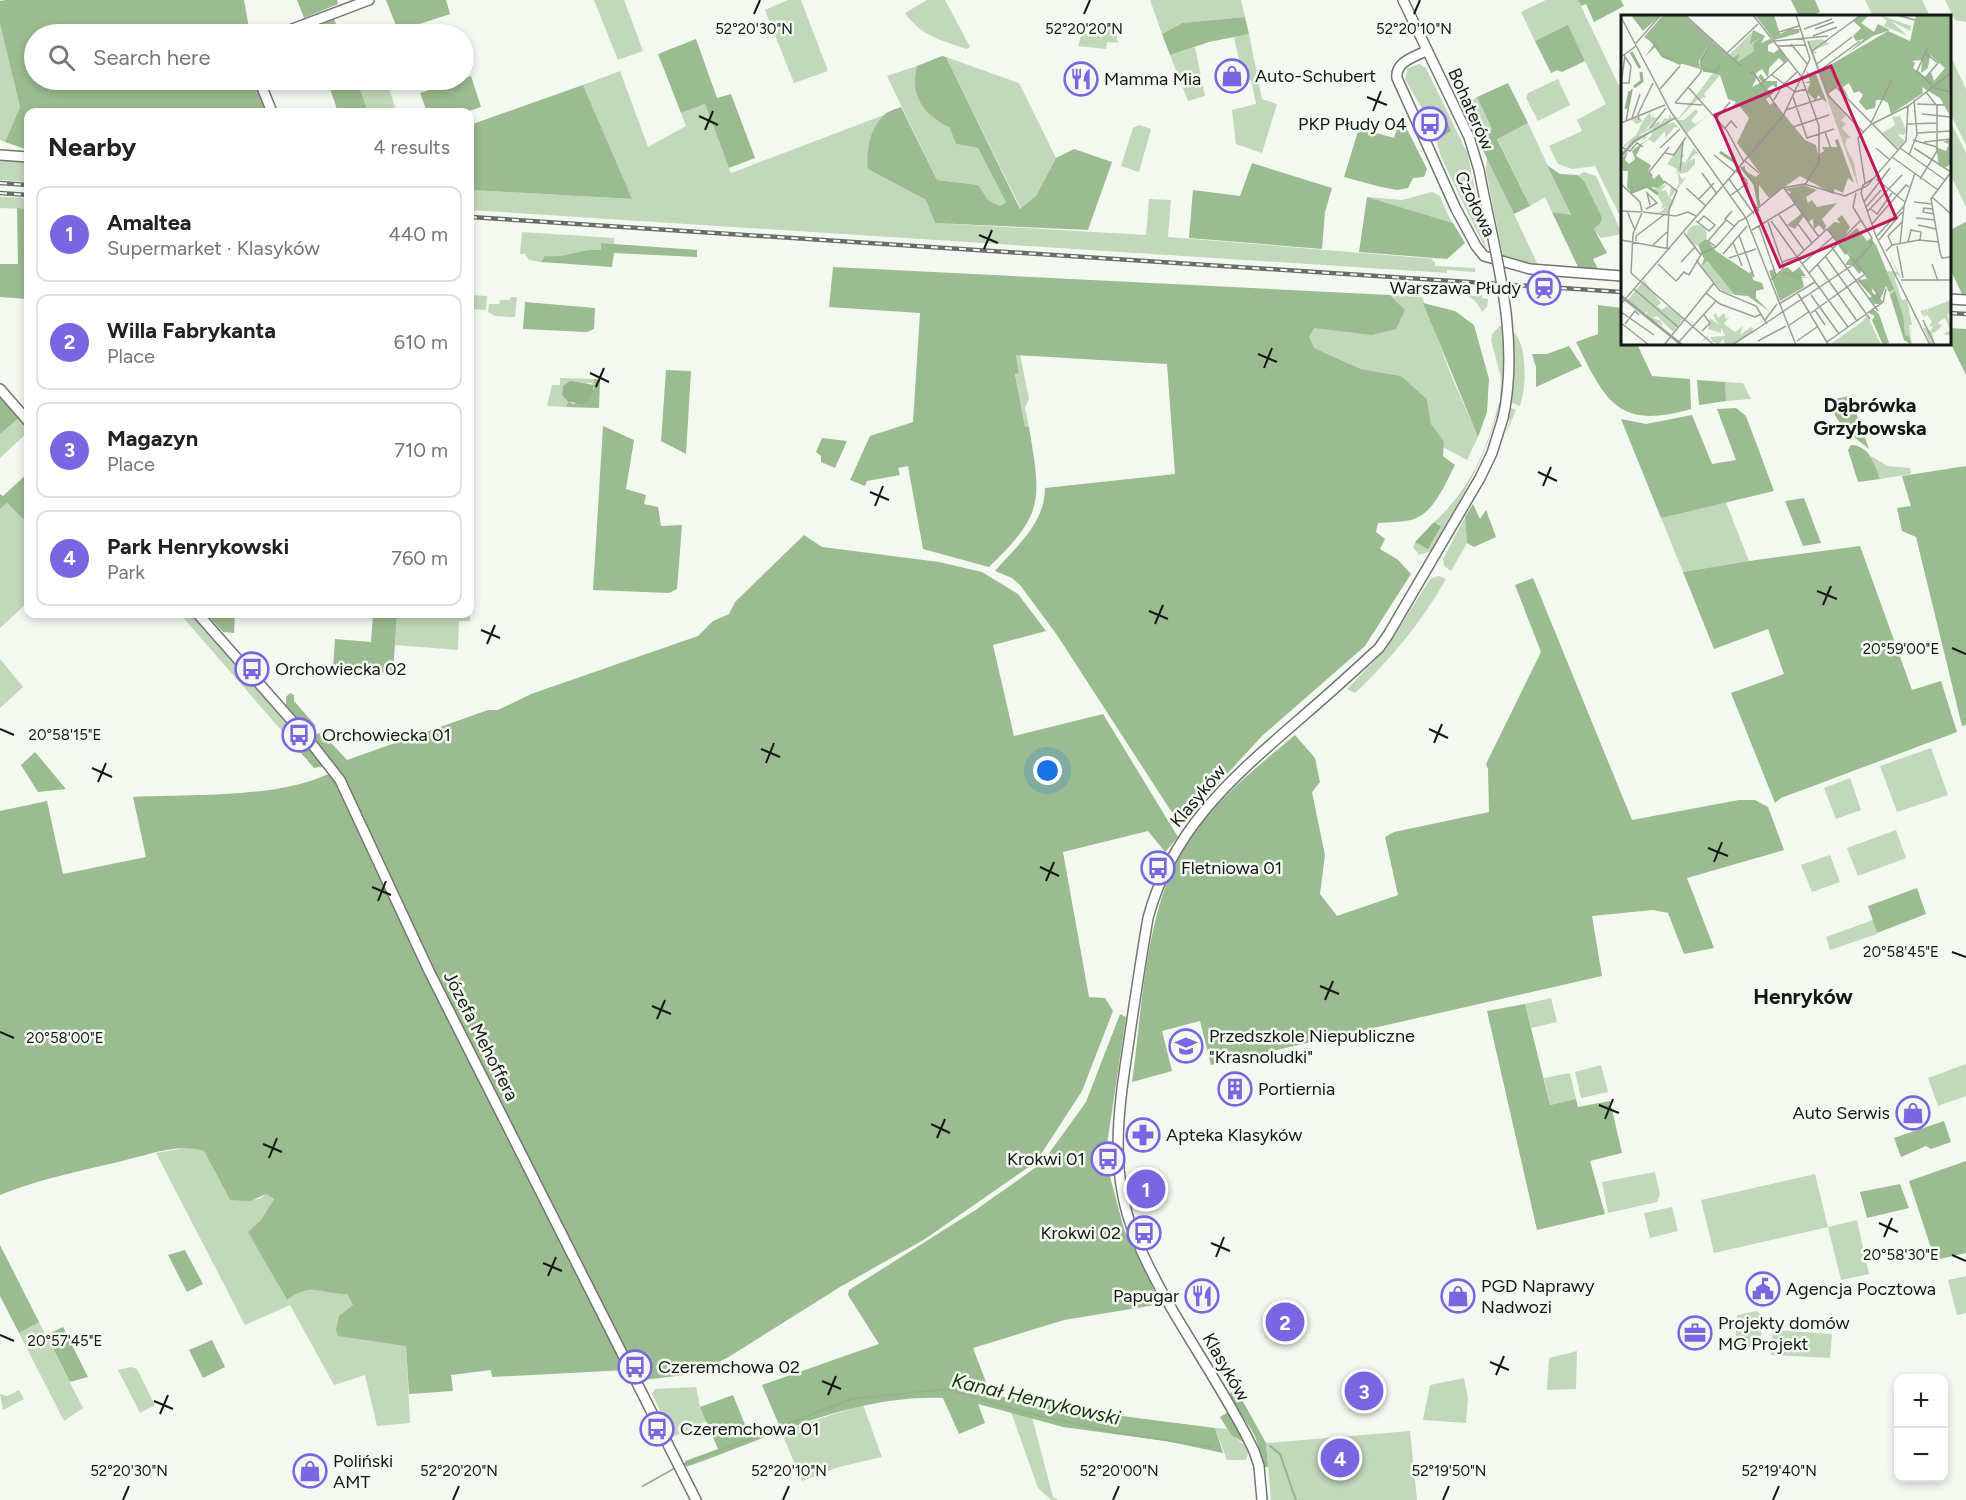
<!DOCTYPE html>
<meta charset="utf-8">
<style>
:root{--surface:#fff;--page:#f2f2f2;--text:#222;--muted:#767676;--line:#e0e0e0;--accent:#7b65e1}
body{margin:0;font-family:Figtree,sans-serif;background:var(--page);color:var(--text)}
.controls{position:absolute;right:18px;bottom:18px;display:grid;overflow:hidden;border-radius:12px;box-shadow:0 3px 9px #0003}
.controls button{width:54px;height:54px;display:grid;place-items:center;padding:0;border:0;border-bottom:2px solid var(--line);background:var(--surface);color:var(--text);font:30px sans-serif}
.you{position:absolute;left:1048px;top:771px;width:21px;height:21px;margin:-15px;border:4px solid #fff;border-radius:50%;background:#1a73e8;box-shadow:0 0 0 9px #1a73e833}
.badge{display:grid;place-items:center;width:39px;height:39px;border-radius:50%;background:var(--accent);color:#fff;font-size:20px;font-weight:700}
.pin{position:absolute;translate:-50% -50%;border:3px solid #fff;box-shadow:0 2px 6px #0006}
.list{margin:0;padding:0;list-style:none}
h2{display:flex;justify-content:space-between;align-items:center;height:78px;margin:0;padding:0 24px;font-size:26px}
h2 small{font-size:20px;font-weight:400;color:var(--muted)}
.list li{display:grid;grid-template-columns:39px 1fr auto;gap:18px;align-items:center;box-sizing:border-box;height:96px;margin:0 12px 12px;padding:0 12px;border:2px solid var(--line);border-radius:12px}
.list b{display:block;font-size:22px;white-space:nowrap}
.list p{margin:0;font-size:20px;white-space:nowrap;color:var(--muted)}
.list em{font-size:20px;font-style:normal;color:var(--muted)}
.icon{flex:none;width:33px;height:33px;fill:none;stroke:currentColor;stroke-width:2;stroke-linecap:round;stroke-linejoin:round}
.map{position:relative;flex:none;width:1966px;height:1500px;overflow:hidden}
.search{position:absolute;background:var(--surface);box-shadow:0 3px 9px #0003;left:24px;top:24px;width:450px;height:66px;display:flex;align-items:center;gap:15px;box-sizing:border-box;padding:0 21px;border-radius:33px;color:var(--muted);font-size:22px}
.panel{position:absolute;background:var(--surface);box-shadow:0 3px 9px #0003;left:24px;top:108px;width:450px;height:510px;border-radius:12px}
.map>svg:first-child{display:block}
.green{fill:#c2d8ba}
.forest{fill:#9bbb90}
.water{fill:#94b48a}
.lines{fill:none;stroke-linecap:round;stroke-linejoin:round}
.stream{stroke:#94b48a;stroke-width:2}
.tertiary-casing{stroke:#727770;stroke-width:12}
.tertiary{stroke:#fff;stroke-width:9}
.rail-casing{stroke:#696c67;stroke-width:4.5}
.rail{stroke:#f3f9f0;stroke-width:2;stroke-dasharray:7;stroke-linecap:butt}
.tertiary-bridge-casing{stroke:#727770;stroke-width:12;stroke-linecap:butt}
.tertiary-bridge{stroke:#fff;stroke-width:9}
.ticks{fill:none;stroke:#161815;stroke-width:2}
.labels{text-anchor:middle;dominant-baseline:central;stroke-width:5;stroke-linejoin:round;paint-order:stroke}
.poi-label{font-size:18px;fill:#161815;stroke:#f3f9f0;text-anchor:start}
.street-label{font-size:18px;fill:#161815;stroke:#f3f9f0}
.neighbourhood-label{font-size:20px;font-weight:bold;fill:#161815;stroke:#f3f9f0}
.water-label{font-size:20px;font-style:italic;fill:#173609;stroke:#f3f9f0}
.quarter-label{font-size:21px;font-weight:bold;fill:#161815;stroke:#f3f9f0}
.inset-river{fill:none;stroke:#94b48a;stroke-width:3}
.inset-road{fill:none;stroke:#9b9f98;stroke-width:1.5}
.view{fill:#c2185b;fill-opacity:0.15;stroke:#c2185b;stroke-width:3}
.inset-edge{fill:none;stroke:#161815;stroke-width:3}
.ticks-label{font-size:15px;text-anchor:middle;fill:#161815;stroke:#f3f9f0;stroke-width:5;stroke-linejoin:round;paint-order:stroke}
</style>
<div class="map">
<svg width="1966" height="1500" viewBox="0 0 1966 1500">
<rect width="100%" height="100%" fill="#f3f9f0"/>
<g class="green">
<polygon points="594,0 624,0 643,51 618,60"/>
<polygon points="788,0 801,0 828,71 794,83 765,10"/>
<path d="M927 0H945L970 47 966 49C941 40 921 36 905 13Z"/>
<polygon points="1150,0 1241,0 1245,17 1182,23 1162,34"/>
<polygon points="1546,0 1578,0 1622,92 1622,213 1619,214 1595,166 1572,169 1558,164 1549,146 1582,131 1577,120 1606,104 1568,26 1535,41 1521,12"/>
<polygon points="1865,0 1922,0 1930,16 1873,16"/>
<polygon points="1945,0 1966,0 1966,22 1955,20"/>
<polygon points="0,24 20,107 5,142 0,140"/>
<path d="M1115 25 1118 43 1107 42 1106 49 1078 46 1081 36C1090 31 1104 29 1115 25Z"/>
<polygon points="1249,34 1262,99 1277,104 1262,153 1236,144 1232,110 1256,104 1251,80 1244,82 1234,37"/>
<polygon points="1195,47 1205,96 1188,101 1170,55"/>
<polygon points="1950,55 1966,89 1966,145 1950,113"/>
<polygon points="946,57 1019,83 1056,158 1036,196 1021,209"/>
<polygon points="1419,64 1426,68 1468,155 1486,250 1441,157 1432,126 1405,79 1408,68"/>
<path d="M917 66C909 96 924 115 949 127L956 144 978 148 1006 202 1000 206 988 200 977 185 937 180 887 76Z"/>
<polygon points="620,71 648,147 686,126 681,113 705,104 731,173 884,115 873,136 868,169 926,200 935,223 1146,235 1149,199 1171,200 1168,237 1435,259 1431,260 1435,262 1435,266 1475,268 1475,272 1447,270 1447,273 470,210 470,190 631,199 583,85"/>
<polygon points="1558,79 1570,105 1538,121 1526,98 1528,93"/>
<polygon points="357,80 386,80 397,112 368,112"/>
<polygon points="1477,97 1492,129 1479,136 1464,105"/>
<polygon points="1950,121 1966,153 1966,207 1950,174"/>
<polygon points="1528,123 1571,216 1552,212 1545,197 1530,206 1497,138"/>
<polygon points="1139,125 1151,129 1139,172 1121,166 1133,128"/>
<polygon points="1487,157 1538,265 1503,256 1486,171"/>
<polygon points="0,158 28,160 28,182 0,180"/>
<polygon points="1584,172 1596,176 1622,234 1601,238 1593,229 1601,222 1584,181 1577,176"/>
<polygon points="1432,192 1440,196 1449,217 1467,244 1453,223 1367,197 1402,200"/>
<polygon points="0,197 28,198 28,209 0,208"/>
<path d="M522 232 614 238V244L602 243 601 250C579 248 569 258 545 256L541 262 529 260 525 254H520Z"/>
<path d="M1416 288 1445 290 1446 292 1472 295V296L1482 295V298L1488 299 1487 307 1482 312C1474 287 1437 292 1416 290Z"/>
<polygon points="470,295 487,296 486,310 470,309"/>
<polygon points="1390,295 1422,297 1451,375 1478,437 1467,460 1443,447 1444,441 1431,424 1427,399 1401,376 1361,369 1314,348 1308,337 1313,328 1328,328 1405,310"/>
<polygon points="511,297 517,297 515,317 495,316 488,312 489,304 499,304 500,300 510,300"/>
<path d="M1500 326C1530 326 1527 387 1520 406L1500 398 1501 378 1491 340 1492 334Z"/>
<polygon points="1016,355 1020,355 1029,399 1025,408 1029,427 1025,427 1015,373 1019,373"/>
<polygon points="560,378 594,379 594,385 591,383 563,386 562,395 568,402 566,407 547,406 552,385 560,385"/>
<polygon points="1725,382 1743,383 1751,399 1726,401"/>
<path d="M1499 402 1516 410 1505 436 1510 419 1496 418C1483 463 1459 502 1436 542L1431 551 1419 555 1413 547 1418 535 1415 542 1441 525 1434 522C1470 490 1488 448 1499 402Z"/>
<polygon points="20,417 28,428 28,432 0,458 0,434"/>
<polygon points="1871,456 1887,466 1910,468 1911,474 1880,479"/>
<polygon points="1725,500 1749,561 1683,572 1661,518"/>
<polygon points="7,503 23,519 28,514 28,602 0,628 0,509"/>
<polygon points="1465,517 1467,543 1451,571 1444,566 1443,559"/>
<path d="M1439 576 1446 579C1421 623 1391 659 1355 693L1347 689 1386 649 1430 579Z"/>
<polygon points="470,593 470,621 459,621 458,650 395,645 397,614 470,614"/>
<polygon points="180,614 193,614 289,724 281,730"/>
<polygon points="0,659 23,687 0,708"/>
<polygon points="1931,748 1948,795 1897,812 1880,766"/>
<polygon points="1850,778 1861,810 1836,819 1824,788"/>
<polygon points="1896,830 1906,858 1858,876 1847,848"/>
<polygon points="1830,855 1840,882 1812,892 1801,865"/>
<polygon points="1873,920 1877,934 1830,950 1826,937"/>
<polygon points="1551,998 1557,1022 1531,1028 1525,1004"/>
<polygon points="1966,1064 1966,1096 1938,1106 1928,1078"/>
<polygon points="1601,1065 1608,1092 1581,1098 1575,1072"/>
<polygon points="1570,1073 1576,1099 1550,1105 1544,1078"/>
<path d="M192 1147 204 1151 230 1200 259 1199 266 1194 274 1199 261 1220 249 1232 286 1299C320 1280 314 1294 347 1294L353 1305 406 1345 410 1423 377 1426 365 1375 334 1385 290 1305 245 1325 156 1153Z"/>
<polygon points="1655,1172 1660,1194 1657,1202 1608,1213 1602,1182"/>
<polygon points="1815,1174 1828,1227 1857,1220 1869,1274 1841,1280 1828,1227 1714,1253 1701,1200"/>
<polygon points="1672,1207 1678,1231 1650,1238 1644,1213"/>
<polygon points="1966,1276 1966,1313 1957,1315 1948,1280"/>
<polygon points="1757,1311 1762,1316 1761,1347 1735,1346 1737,1315"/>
<polygon points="39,1322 83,1408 64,1421 19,1333"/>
<polygon points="1773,1330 1832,1334 1830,1358 1771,1355"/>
<polygon points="1577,1351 1576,1389 1547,1390 1549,1358"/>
<polygon points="131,1367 137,1369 155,1405 140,1413 118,1370"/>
<polygon points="1464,1378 1468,1398 1466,1423 1423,1420 1430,1385"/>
<polygon points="696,1387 700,1407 707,1421 673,1437 652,1394 655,1389"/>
<polygon points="19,1390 24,1399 3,1410 0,1394 7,1396"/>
<polygon points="863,1405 882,1457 839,1467 802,1481 781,1431"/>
<polygon points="1011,1412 1032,1417 1053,1497 1058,1500 1051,1500 1038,1488"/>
<path d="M1215 1428 1227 1429C1232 1437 1242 1441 1249 1450L1246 1460H1227Z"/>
<polygon points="1410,1431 1417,1500 1271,1500 1266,1443"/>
</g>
<g class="forest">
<polygon points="6,0 244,0 249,28 259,34 34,34 34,80 254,80 266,112 28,112 28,150 5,142 20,107 0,24 0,1"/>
<polygon points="297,0 337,0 338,4 304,18"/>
<polygon points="386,0 446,0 450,14 398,31"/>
<polygon points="1578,0 1621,0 1624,6 1594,22 1586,4 1581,6"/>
<polygon points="1791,0 1815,0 1820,12 1810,16 1799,16"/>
<polygon points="1245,17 1249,34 1209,42 1170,55 1162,34 1182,23"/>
<polygon points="334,19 340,34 308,34 306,31"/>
<polygon points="1568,25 1585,61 1562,72 1557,70 1551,73 1535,41"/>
<polygon points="696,39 717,98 731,94 755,158 729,168 705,104 681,113 658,54"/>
<path d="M942 56 946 57 1020 209 1036 196 1056 158 1074 149 1112 162 1088 230 935 223 926 200 868 169C866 151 870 128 884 115 888 111 896 109 901 107L937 180 978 185 988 200 1000 206 1006 202 978 148 956 144 949 127C924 115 909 96 917 66Z"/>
<polygon points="471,76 481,107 466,112 427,112 420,93"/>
<polygon points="327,80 357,80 368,112 338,112"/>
<polygon points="1508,83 1528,123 1497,139 1530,206 1514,214 1481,146 1479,136 1492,129 1477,97"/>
<polygon points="583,85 632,199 470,190 470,125"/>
<polygon points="1401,117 1427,169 1424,177 1413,178 1408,188 1397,190 1381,187 1344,177 1359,128 1394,138"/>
<polygon points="1252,163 1332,188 1325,212 1322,249 1189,238 1193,190 1240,196"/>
<polygon points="1547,165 1560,174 1577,175 1584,181 1602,218 1601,222 1594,229 1607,253 1593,259 1598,269 1578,267 1552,212 1571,215"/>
<polygon points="1367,197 1453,223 1465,243 1447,259 1359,252"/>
<polygon points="17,208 28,209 28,299 0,297 0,264 18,264"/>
<polygon points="1966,222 1966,294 1962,294 1950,269 1950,230"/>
<path d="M601 243 697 250V257L614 253 612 267 541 262 545 256C569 258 579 248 601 250Z"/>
<path d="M833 267 1390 295 1405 310 1396 329 1372 335 1314 328 1309 337 1314 348 1361 369 1401 376 1427 399 1431 424 1444 441 1443 456 1455 465C1445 484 1434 514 1411 520 1401 522 1389 522 1378 523L1376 532 1385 539 1380 549 1397 559 1411 574 1365 646 1262 736 1180 825 1057 635 1020 585 1012 578 995 571C1017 546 1045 523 1045 488L1175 474 1167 364 1016 355 1019 373 1015 374 1025 427H1029C1041 500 1045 513 989 567L923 549 908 466 898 468 900 475 867 481 865 486 850 480 870 436 913 422 920 313 829 307Z"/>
<polygon points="525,302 595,308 594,329 587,332 523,329"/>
<polygon points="1423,303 1455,311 1474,325 1489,379 1487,412 1478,437"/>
<path d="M1598 305 1622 308V344H1637L1652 376 1690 379 1691 409C1618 430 1606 402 1576 342L1598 334Z"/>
<polygon points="1950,328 1966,329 1966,375 1950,342"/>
<polygon points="1569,346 1582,366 1536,387 1536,367 1532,354 1547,354"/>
<polygon points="666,370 691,371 686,454 661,441"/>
<polygon points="594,379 600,380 599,408 566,407 568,402 574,404 594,389"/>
<polygon points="1697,380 1725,382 1726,401 1699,405"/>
<path d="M1850 396 1869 449C1854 436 1828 421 1834 399Z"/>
<polygon points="0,398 20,417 0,434"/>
<polygon points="1736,408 1746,416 1774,491 1661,518 1621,419 1646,424 1692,415 1712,464 1736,460 1717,409"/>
<polygon points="603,426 634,440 626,489 646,495 644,504 658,507 661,526 682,525 677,589 669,593 593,590"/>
<polygon points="822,438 847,441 835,468 821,462 821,456 816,452"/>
<path d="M1851 445C1870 446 1874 463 1880 479L1858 482 1848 450Z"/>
<polygon points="1966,466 1966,725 1962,726 1916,537 1902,531 1897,508 1911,506 1902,476"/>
<polygon points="28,473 28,514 23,519 7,503 0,509 0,494 3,496"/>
<polygon points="1804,498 1821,543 1803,546 1785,501"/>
<polygon points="1473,504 1480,519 1486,510 1496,537 1474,547 1467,543 1465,517"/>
<path d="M804 535 822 547 939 562 982 572 1018 594 1046 631 993 645 1014 736 1103 714 1178 837 1165 852 1148 831 1063 852 1089 997 1105 998 1113 1011 1082 1091 1036 1162 925 1239 840 1287 727 1358 693 1374 643 1380 633 1362 626 1370 492 1377 491 1370 451 1375 453 1391 409 1394 406 1346 338 1336 336 1330 339 1316 353 1305 347 1294C319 1294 312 1281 287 1300L248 1232 261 1220 274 1199 266 1194 250 1201 230 1200 204 1151C178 1143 148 1155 122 1161 80 1171 40 1179 0 1195V811L47 801 63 874 146 857 133 797C193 794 288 799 338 769L314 737 319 733 323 734 347 760 488 710H498L531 694 698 636 713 621 729 614 735 602Z"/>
<polygon points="1860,546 1912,690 1941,681 1957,732 1781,798 1775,803 1731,693 1784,674 1768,629 1714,649 1683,572 1749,561"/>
<path d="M1533 578 1632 820 1739 800H1755L1768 807 1784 850 1687 878 1714 948 1684 954 1668 913 1653 910 1592 916 1602 976 1211 1065 1200 1021 1162 1031 1172 1071 1132 1082C1143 1005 1145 897 1193 834 1222 795 1258 766 1295 735L1315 758 1320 782 1312 792 1325 855 1320 894 1337 916 1398 895 1385 837 1394 832 1489 812 1488 769 1486 764 1541 652 1515 585Z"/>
<polygon points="206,614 235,614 234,633 223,632"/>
<polygon points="373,614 397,614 393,673 333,669 335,639 371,642"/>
<polygon points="290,693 294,695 294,701 316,726 309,733 286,705 286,697"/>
<polygon points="289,724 325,766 314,768 281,730"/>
<polygon points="35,752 66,789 38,792 21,765"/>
<polygon points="1917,888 1926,914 1877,933 1868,906"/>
<polygon points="1525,1004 1550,1105 1576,1099 1578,1107 1610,1101 1622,1153 1590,1161 1605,1214 1537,1230 1487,1011"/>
<path d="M1120 1014 1126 1017 1105 1158 1124 1229 1161 1304 1064 1320 973 1348 991 1395 1122 1416 1215 1428 1223 1453 1166 1441 1063 1427 978 1404 985 1423 959 1434 943 1398C851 1395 771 1437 686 1467L685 1461 718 1449 700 1407 733 1395 750 1437 779 1425 762 1385 879 1344 848 1295 849 1290 977 1209 1042 1163 1086 1102Z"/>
<polygon points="1944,1121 1951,1142 1931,1149 1926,1146 1901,1157 1894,1138"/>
<polygon points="1966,1161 1966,1253 1935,1260 1909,1181"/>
<polygon points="1900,1184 1909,1208 1867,1218 1860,1192"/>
<polygon points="0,1245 39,1322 19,1333 0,1296"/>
<polygon points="185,1250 203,1284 187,1292 168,1255"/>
<polygon points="63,1327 88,1377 70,1382 46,1335"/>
<polygon points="212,1340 225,1367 203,1378 189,1350"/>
<polygon points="1236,1389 1266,1443 1268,1467 1265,1467 1255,1436 1229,1394"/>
<polygon points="1228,1412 1243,1442 1231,1435 1220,1417"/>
</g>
<g class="water">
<polygon points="1443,113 1451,131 1440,137 1431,119"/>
<polygon points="570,381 594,385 592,395 585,404 568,402 562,395 563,386"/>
<polygon points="1434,522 1441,526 1428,549 1415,542"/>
</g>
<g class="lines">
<g class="stream">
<polyline points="1270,1446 1280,1454 1296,1500"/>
<polyline points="685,1464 851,1399 947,1389 1023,1412 1111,1432 1212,1447"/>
<polyline points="643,1486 675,1468"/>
</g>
<g class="tertiary-casing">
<g id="tertiary">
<polyline points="1403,0 1469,137 1479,170"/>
<polyline points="279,34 369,0"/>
<path d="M1426 51C1414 57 1395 62 1397 78L1456 209 1476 246 1484 256 1530 269 1622 276"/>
<polyline points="259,80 272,112"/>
<polyline points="0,155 28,157"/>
<polyline points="1950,299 1966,300"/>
<polyline points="0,389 28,421"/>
<polyline points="198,614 308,739 340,780 429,971 696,1500"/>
<path d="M1262 1500 1259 1466 1254 1451C1219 1377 1166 1312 1135 1236 1108 1171 1119 1107 1129 1040 1135 999 1141 959 1148 918 1171 832 1228 781 1294 724 1322 700 1351 674 1379 648L1388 635 1480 478 1492 453 1503 418"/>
</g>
</g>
<use href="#tertiary" class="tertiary"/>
<g class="rail-casing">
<g id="rail">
<polyline points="0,183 28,185"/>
<polyline points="0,193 28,195"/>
<polyline points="470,217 1622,292"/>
<polyline points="1950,313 1966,314"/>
</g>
</g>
<use href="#rail" class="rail"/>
<g class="tertiary-bridge-casing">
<path id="tertiary-bridge" d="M1479 170C1494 251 1521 336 1503 418"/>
</g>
<use href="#tertiary-bridge" class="tertiary-bridge"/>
</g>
<path class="ticks" d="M754 14 760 0M1084 14 1090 0M1414 14 1420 0M1367 97 1387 105M1373 111 1381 91M699 116 718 125M705 130 713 111M979 235 998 243M984 249 992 230M1258 354 1277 362M1264 368 1272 348M590 373 609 382M596 387 604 368M1538 472 1557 481M1543 486 1551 467M870 492 889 500M875 506 883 486M1817 591 1837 599M1823 605 1831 586M1149 611 1168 619M1155 624 1163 605M481 630 500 638M487 644 495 625M1952 648 1966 654M0 729 14 735M1429 729 1448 738M1434 743 1442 724M761 749 780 757M766 763 774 743M92 768 112 777M98 782 106 763M1708 848 1728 856M1714 862 1722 842M1040 867 1059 876M1046 881 1054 862M372 887 391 895M378 901 386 881M1952 952 1966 957M1320 986 1339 994M1325 1000 1333 981M652 1006 671 1014M657 1019 665 1000M0 1032 14 1038M1599 1105 1619 1113M1605 1119 1613 1099M931 1124 950 1133M937 1138 945 1119M263 1144 282 1152M269 1158 277 1138M1879 1223 1898 1232M1884 1237 1892 1218M1211 1243 1230 1251M1952 1255 1966 1261M1216 1257 1224 1237M543 1263 562 1271M548 1276 556 1257M0 1335 14 1341M1490 1362 1509 1370M1496 1375 1504 1356M822 1381 841 1389M828 1395 836 1376M154 1401 173 1409M160 1414 168 1395M123 1500 129 1486M453 1500 459 1486M783 1500 789 1486M1113 1500 1119 1486M1443 1500 1449 1486M1773 1500 1779 1486"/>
<defs>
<g id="shop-ring" transform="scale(1.725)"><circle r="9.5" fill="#f3f9f0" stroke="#7b65e1" stroke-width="1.5"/><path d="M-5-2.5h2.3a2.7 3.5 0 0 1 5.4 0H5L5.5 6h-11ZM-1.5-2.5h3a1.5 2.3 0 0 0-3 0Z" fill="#7b65e1"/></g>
<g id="restaurant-ring" transform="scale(1.725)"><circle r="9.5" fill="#f3f9f0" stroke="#7b65e1" stroke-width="1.5"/><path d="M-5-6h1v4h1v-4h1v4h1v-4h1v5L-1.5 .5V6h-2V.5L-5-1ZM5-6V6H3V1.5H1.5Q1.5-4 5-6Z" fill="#7b65e1"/></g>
<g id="bus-ring" transform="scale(1.725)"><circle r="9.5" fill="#f3f9f0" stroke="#7b65e1" stroke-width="1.5"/><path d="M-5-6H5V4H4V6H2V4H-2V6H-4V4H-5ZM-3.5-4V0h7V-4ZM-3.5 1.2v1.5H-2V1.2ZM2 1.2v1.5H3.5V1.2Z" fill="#7b65e1"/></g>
<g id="station-ring" transform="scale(1.725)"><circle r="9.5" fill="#f3f9f0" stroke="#7b65e1" stroke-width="1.5"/><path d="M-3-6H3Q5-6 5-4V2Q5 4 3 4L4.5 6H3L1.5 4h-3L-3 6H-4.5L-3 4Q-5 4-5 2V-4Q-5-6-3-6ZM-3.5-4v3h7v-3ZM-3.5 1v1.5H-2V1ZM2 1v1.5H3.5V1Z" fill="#7b65e1"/></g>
<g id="school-ring" transform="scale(1.725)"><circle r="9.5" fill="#f3f9f0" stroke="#7b65e1" stroke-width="1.5"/><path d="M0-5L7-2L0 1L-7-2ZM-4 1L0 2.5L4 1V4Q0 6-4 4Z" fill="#7b65e1"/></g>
<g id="building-ring" transform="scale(1.725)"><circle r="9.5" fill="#f3f9f0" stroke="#7b65e1" stroke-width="1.5"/><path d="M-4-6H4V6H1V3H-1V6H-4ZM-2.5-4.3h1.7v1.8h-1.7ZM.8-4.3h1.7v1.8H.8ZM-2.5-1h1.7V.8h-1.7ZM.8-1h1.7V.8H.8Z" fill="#7b65e1"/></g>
<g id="pharmacy-ring" transform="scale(1.725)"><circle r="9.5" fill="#f3f9f0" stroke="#7b65e1" stroke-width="1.5"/><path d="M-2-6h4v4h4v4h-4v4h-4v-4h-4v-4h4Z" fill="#7b65e1"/></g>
<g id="civic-ring" transform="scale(1.725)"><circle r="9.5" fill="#f3f9f0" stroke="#7b65e1" stroke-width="1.5"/><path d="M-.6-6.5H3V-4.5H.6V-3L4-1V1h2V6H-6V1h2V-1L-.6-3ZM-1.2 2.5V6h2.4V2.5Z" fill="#7b65e1"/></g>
<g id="office-ring" transform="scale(1.725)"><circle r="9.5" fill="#f3f9f0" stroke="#7b65e1" stroke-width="1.5"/><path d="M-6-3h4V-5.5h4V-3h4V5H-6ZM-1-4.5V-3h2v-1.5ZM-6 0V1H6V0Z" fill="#7b65e1"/></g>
</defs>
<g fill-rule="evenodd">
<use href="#shop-ring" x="1232" y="76"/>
<use href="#restaurant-ring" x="1081" y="79"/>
<use href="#bus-ring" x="1430" y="124"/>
<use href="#station-ring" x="1544" y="288"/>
<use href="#bus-ring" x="252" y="669"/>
<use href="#bus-ring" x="299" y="735"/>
<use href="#bus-ring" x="1158" y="868"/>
<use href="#school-ring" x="1186" y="1046"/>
<use href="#building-ring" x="1235" y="1089"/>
<use href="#shop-ring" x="1913" y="1113"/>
<use href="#pharmacy-ring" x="1143" y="1135"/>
<use href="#bus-ring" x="1108" y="1159"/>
<use href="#bus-ring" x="1144" y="1233"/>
<use href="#civic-ring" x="1763" y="1289"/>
<use href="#restaurant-ring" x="1202" y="1296"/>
<use href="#shop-ring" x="1458" y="1296"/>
<use href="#office-ring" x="1695" y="1333"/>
<use href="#bus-ring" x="635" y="1367"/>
<use href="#bus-ring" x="657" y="1429"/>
<use href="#shop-ring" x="310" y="1471"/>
</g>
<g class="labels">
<g class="poi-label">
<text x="1255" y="76">Auto-Schubert</text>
<text x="1104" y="79">Mamma Mia</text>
<text x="1407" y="124" text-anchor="end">PKP Płudy 04</text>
<text x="1521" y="288" text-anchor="end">Warszawa Płudy</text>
<text x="275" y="669">Orchowiecka 02</text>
<text x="322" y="735">Orchowiecka 01</text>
<text x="1181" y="868">Fletniowa 01</text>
<text x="1209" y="1036">Przedszkole Niepubliczne<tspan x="1209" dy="21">"Krasnoludki"</tspan></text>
<text x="1258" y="1089">Portiernia</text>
<text x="1890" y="1113" text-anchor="end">Auto Serwis</text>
<text x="1166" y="1135">Apteka Klasyków</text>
<text x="1085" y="1159" text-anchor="end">Krokwi 01</text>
<text x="1121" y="1233" text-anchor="end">Krokwi 02</text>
<text x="1481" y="1286">PGD Naprawy<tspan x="1481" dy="21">Nadwozi</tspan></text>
<text x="1786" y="1289">Agencja Pocztowa</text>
<text x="1179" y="1296" text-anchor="end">Papugar</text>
<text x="1718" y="1323">Projekty domów<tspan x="1718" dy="21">MG Projekt</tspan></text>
<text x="658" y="1367">Czeremchowa 02</text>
<text x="680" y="1429">Czeremchowa 01</text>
<text x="333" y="1461">Poliński<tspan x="333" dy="21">AMT</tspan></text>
</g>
<g class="street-label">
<text transform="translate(1471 109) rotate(66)">Bohaterów</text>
<text transform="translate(1475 204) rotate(64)">Czołowa</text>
<text transform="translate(1198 796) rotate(-50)">Klasyków</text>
<text transform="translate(481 1036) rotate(63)">Józefa Mehoffera</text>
<text transform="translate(1226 1367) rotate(60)">Klasyków</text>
</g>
<g class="neighbourhood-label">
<text x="1870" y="405">Dąbrówka<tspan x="1870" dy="23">Grzybowska</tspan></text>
</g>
<g class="water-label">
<text transform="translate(1036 1399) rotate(13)">Kanał Henrykowski</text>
</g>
<g class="quarter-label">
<text x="1803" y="996">Henryków</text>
</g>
</g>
<g transform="translate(1621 15)">
<rect width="330" height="330" fill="#f3f9f0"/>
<path d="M259 0 290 11 289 16 270 6 287 21 263 11 266 6ZM130 18 141 21 132 29 133 36 116 47 117 38 112 43 108 40ZM201 24 208 29 193 35 196 38 192 39 210 83 225 101 220 105 225 109 221 113 230 123H226L224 130 233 148 238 174 186 26ZM93 57 99 60 83 79 85 82 76 85 57 105H63L75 94 77 97 70 106 75 109 89 98 66 118 79 137 51 98 57 104ZM29 97 30 103 34 98 32 103 37 102 23 116 38 106 39 109 44 103 38 102 48 104V99L51 103 47 109 53 107 58 113 54 112 44 123V116L33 128 27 124 20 130 22 127 28 123H29L33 113 18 120 27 122 19 127 24 122 6 132 9 127 4 132 2 131 15 120 22 106 15 109 10 104 17 102 22 106ZM279 101 285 115 283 120 276 119 284 126 277 134 261 118 274 110 271 102ZM64 124 60 139 64 140 58 147H64L61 153 73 133 80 143 75 138 67 147 74 143V149L67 157 58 159 61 164 65 163 49 183 53 187 47 199 33 197H39L46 191 39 194 42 190 33 174 46 169 40 176 45 175 48 183 50 172 54 175 58 169 57 159 59 155 55 159 56 154 46 149ZM66 220a10 10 0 1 1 20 0a10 10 0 1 1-20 0ZM267 236 280 263 275 259 274 265 281 285 286 284 291 310H288L296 330 288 311 291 330 287 320 284 322 275 280H269L265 256 276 257ZM85 246 92 253 115 280 102 277 80 252ZM23 265 40 288 36 291 41 295 46 291 63 303 52 317 36 301 32 303 40 306 42 311 25 302 27 296 22 299 6 286ZM330 285V298L326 299 330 312V320L322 319 330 315 324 303 316 308 321 310 316 316 311 318 314 330H310L302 312 310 316 312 311 308 312 311 306 305 299V301L303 303 304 295 302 302 300 296 306 294 307 300V294ZM95 298 97 303 103 298 105 304 109 301 103 309 114 317 122 311 119 320 130 312 133 315 110 330H104L102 324 97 330 87 323 78 328 86 321 92 327 89 322 104 321 100 312V318L87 314 89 303 98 310 92 300ZM246 300 260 330H208L242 306Z" fill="#c2d8ba"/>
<path d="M10 0H40L22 16ZM42 0H63L91 25 78 46 79 54 42 43 35 31 24 42 33 29 23 22ZM134 0H153L159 19 169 14H179L178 18 153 25ZM240 0H248L240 8 253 17 257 9 269 15 252 21 227 38 243 24 235 26 232 21 240 13 232 6ZM295 0H330L328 99 319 83 301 72 302 78 270 99 267 88 262 85H255L254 93 245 95 238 87 242 80 238 76 233 78 228 68 222 72 228 83 219 75 220 69 207 78 199 56 267 16 289 26ZM309 40 324 53 313 66 310 57 305 63 292 53 294 48 291 46 301 45 300 58 307 53ZM132 15 144 21 140 28 149 24 153 27 147 30V36L153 38 159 33 166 45 163 48 158 43 148 53 147 63 141 54 134 59 136 62 131 72 141 67 137 62 140 59 145 66H156V74L152 70 146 74 153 78 145 84 149 90 153 87 184 125 195 130 197 140 203 136 201 132H216L214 125 217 124 233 168 227 163 222 178 214 174 212 179 179 161 148 183 138 170V193L132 167 119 152 124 151V156L135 162 139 158 116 128 128 103 117 89 108 96 115 87 107 84 99 60 81 55 80 45 92 27 112 43 118 38 116 47 133 36 132 29 141 21 129 29ZM185 55 190 61 195 59 206 88 197 80 195 86 186 77 189 68H183L189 66ZM330 124V148L326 152 318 151 315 132 325 136 328 129 322 127ZM22 127 15 141 30 150 27 157 33 164 38 159 44 168 37 173 24 171 11 177 6 173 7 156H2L0 144 7 136 4 145 8 149 14 144 11 136ZM182 170 196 175 185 182 187 188 191 185 196 192 216 188 201 204 205 211 203 216 198 210 193 214 192 204 187 207 183 201 174 214 166 210 181 198 168 179 170 177 164 174ZM221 200 229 212 222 224 236 213 246 226 250 223 255 230 273 274 268 277 265 271 259 285 255 283 259 289H253L248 283 256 278 252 272 251 277 237 265 246 264 241 256 238 259 231 250H224L230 241 227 237 224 240 206 214 213 207 219 208 216 204ZM85 224 95 236 128 258 131 256 132 265 141 268 143 274 135 276V283L149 297 127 281 114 280 86 246 80 252 83 244 77 230ZM181 250 179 253 185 261 175 262 191 263H181L183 272 159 286 148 256 153 254 155 261 166 252 172 257ZM274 276 282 301 284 321 287 320 291 330 283 325 269 280ZM252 294 258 299 268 328 262 330 251 305 254 301 248 298Z" fill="#9bbb90" fill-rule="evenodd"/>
<path class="inset-river" d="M30 24 41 40 60 49M10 37 19 53M82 55 94 57 99 51M13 72 21 66 20 57M5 94 9 76M99 137 114 147M121 153 134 169 138 191M10 167 11 177 26 171 37 179M161 257 180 262M238 265 259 288"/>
<path class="inset-road" d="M64 0 120 51M132 0 180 61 198 111V147L184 170M276 0 294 5M0 2 50 97 125 203 175 330M183 14 211 4M194 14 213 7M158 17 178 11M192 21 216 12M153 26 207 21M187 26 207 80 242 117M15 28 40 0M170 29 187 50M157 31 185 30M307 32 296 56 311 70M191 36 240 0M106 38 137 9M304 38 317 48 304 63M0 42 15 31M196 49 231 22M198 56 239 26M129 58 132 57 156 92M151 60 174 77 185 74M0 68H8L10 51 4 42M141 68 167 45M0 70 4 40M67 72 106 116 123 147M309 72 330 77M39 74 59 51M206 79 215 72 277 135M172 82 186 123 213 114M153 85 161 71 176 57M54 88 80 57V45L92 25M54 88 81 90M296 89 323 90M165 95 202 83M301 99 330 102M11 103 19 79M95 104 109 87M18 105 17 99 32 68M5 106 11 74M0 108 44 90M250 108 271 64M251 109 287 91 330 58M287 109 316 108M172 112 208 100M29 113 45 93M104 113 110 106 116 113M204 117 210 134M296 118 330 116M292 125 316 132M303 127 330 124M0 132 9 136 16 128 22 132M39 133 59 114M255 133 269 145M279 133 324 165M293 133 330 157M44 138 53 140 65 122M0 140 14 125 42 110M93 140 114 157M288 140 296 120 293 85M0 142 14 126 54 103M271 142 317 175M124 146 138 158M59 156 62 126M115 156 125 165 129 183 138 196M330 157 310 184 319 237 321 243 330 242M81 158 96 179M31 161 28 157 48 132M253 163 242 170 240 178 255 221 309 330M108 164 133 199M255 164 284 187M299 164 316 136V91L305 77M43 166 56 176 48 194 46 234M244 168 237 123 251 108M0 169 19 187 21 197M65 173 85 191M163 173 198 222M110 180 127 168M311 182 330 199M77 185 93 168M243 187 269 153M293 187 311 189M245 192 260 175M25 194 36 188 26 178 29 190M250 194 256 199 271 178M312 194 303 193 302 197 313 199M0 196 20 197M6 196 14 215M111 196 104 204 113 211M22 197 55 201 67 197 75 201M246 197 281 160M21 198 12 219 10 258 93 330M158 200 183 235M125 203 161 173 183 169 224 181 246 171 285 126 287 91M295 203 314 205M75 206 88 216 94 210 83 201 77 207M150 206 227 312M147 207 163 253 149 266M177 209 191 228M251 209 285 170 288 172M297 210 315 214M138 211 155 260M131 215 174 189M63 218 80 240M118 220 133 262M255 222 283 191M0 225 49 234M258 225 281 197M15 226V221L44 199M112 227 121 251M287 227 290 215 300 217 299 225M279 229 283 191 294 158M32 230 46 217M271 230 267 221 282 206M210 231 257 296M276 231 282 263M95 232 87 226 105 205M265 236 271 230 298 225 318 227M102 239 126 211M204 241 249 304M108 243 135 234M75 245 99 276 135 291 146 309M60 247 75 231M161 247 176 242 206 214 244 259 190 298M37 249 55 266 63 257 68 260 81 238 95 232 118 206 125 203M181 249 213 221M196 249 236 306M311 249 317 266M188 258 240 205M280 265H330M252 272 261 288M13 274 57 312M176 277 207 329M85 278 99 289 134 302 140 299M0 280 62 330M190 280 218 319M0 282 60 330M0 289 162 101 189 44 175 0M158 289 194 267M194 295 204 310M0 297 33 320M144 305 156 289M302 305 314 330M0 308 28 330M4 309 14 296 18 300M167 311 189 296M81 316 89 308 83 300M130 318 233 249 249 231 251 223 232 192 235 178M137 326 165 311M176 326 196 312M206 327 262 287 265 274M56 329 95 286M43 330 93 268M111 330 131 317"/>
<path class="view" d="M210 51 275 203 159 252 94 100Z"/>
<rect width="330" height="330" class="inset-edge"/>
</g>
<g class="ticks-label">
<text x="754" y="34">52°20'30"N</text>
<text x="1084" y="34">52°20'20"N</text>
<text x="1414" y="34">52°20'10"N</text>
<text x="1901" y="654">20°59'00"E</text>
<text x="65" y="740">20°58'15"E</text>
<text x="1901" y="957">20°58'45"E</text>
<text x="65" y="1043">20°58'00"E</text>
<text x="1901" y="1260">20°58'30"E</text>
<text x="65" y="1346">20°57'45"E</text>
<text x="129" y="1476">52°20'30"N</text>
<text x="459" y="1476">52°20'20"N</text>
<text x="789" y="1476">52°20'10"N</text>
<text x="1119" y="1476">52°20'00"N</text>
<text x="1449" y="1476">52°19'50"N</text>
<text x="1779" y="1476">52°19'40"N</text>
</g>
</svg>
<div class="controls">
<button>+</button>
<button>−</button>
</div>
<div class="you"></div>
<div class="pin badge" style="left:1146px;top:1189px">1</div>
<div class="pin badge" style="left:1285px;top:1322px">2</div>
<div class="pin badge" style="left:1364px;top:1391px">3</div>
<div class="pin badge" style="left:1340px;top:1458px">4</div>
<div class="search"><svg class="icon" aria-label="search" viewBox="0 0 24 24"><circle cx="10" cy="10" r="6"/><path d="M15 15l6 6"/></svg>Search here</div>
<section class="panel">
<h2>Nearby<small>4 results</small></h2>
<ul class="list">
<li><span class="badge">1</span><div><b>Amaltea</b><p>Supermarket · Klasyków</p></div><em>440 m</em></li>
<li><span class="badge">2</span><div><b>Willa Fabrykanta</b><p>Place</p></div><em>610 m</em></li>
<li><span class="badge">3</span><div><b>Magazyn</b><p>Place</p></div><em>710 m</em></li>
<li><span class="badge">4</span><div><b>Park Henrykowski</b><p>Park</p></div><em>760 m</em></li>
</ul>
</section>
</div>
